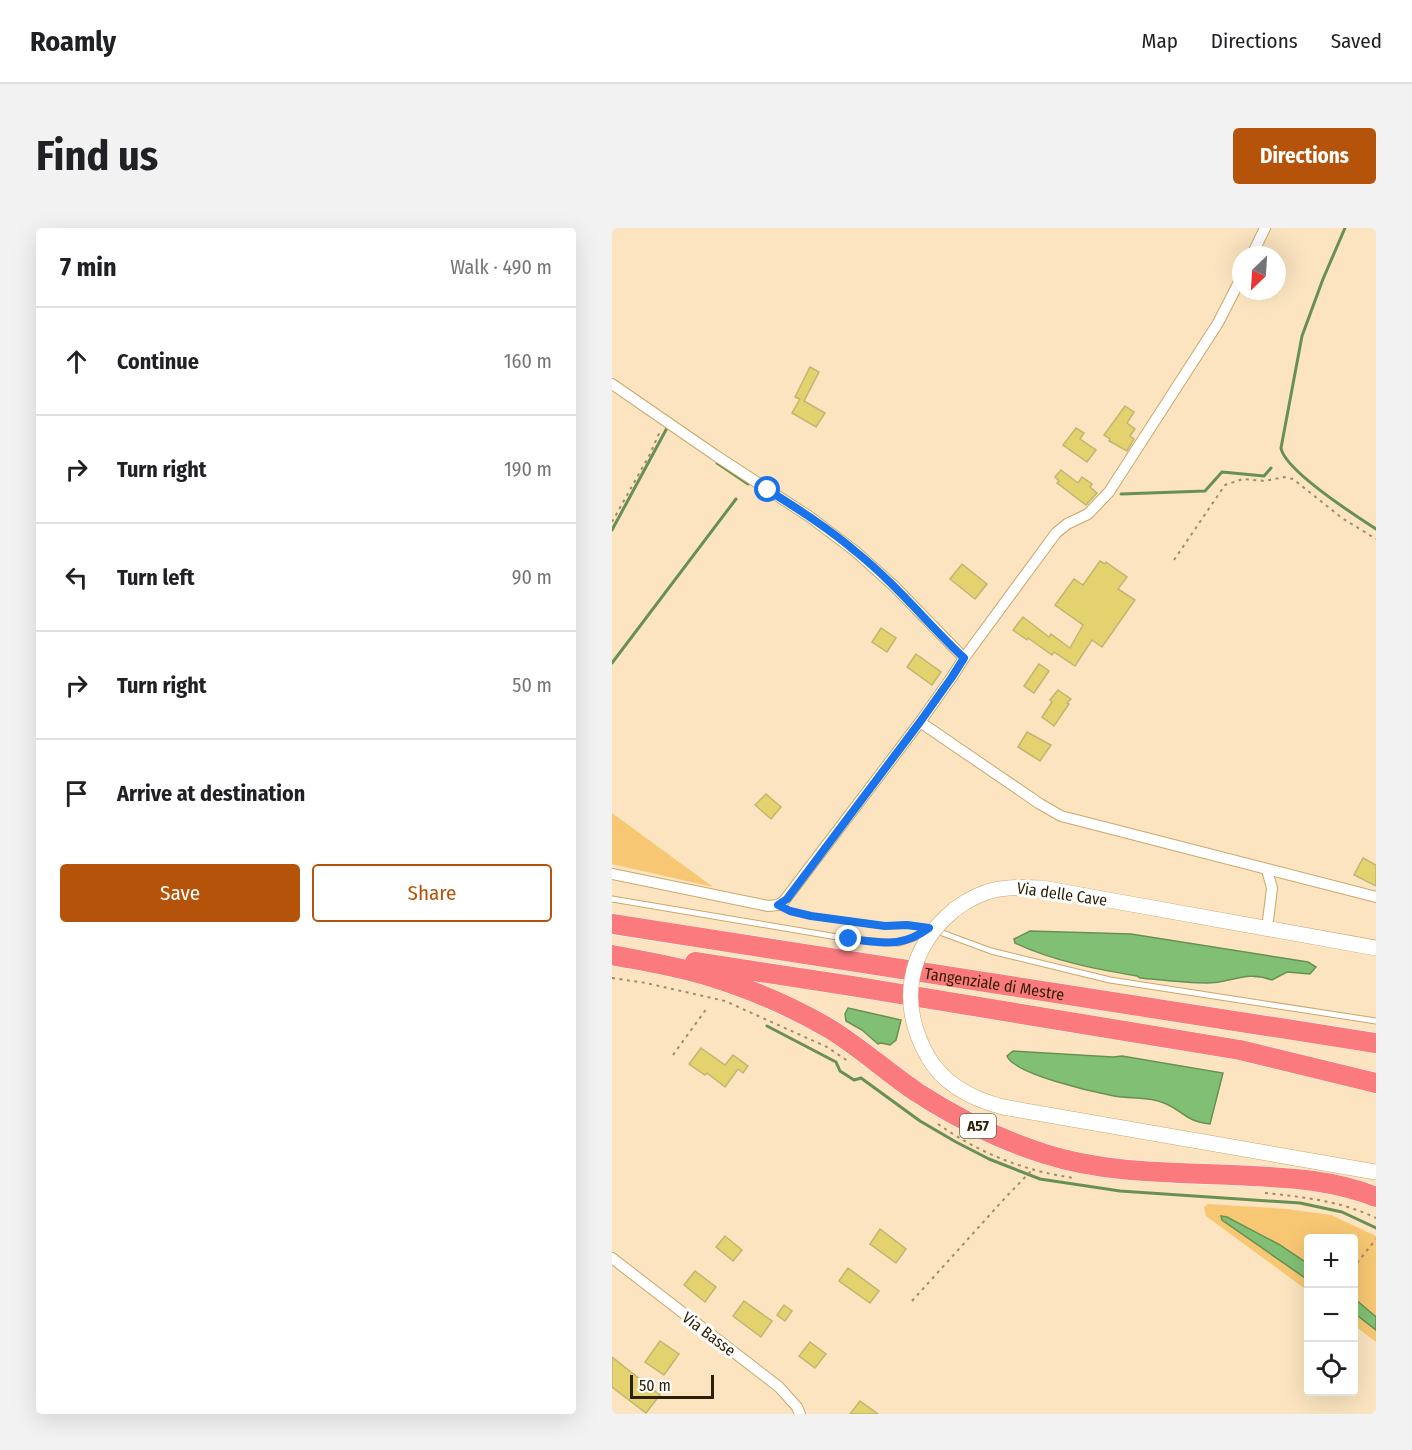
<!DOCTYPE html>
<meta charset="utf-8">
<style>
:root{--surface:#fff;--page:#f2f2f2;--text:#202124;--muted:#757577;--line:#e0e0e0;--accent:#b45309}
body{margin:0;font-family:"Fira Sans Condensed",sans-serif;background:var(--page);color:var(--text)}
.controls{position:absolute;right:18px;bottom:18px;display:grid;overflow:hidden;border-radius:6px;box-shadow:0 6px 24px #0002}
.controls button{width:54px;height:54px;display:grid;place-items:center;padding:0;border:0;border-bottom:2px solid var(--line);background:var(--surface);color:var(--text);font:30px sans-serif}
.compass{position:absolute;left:620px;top:18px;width:54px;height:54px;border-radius:50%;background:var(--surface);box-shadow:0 6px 24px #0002;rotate:205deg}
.scale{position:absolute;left:18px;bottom:15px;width:84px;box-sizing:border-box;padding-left:6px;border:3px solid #2d1f05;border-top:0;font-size:16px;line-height:21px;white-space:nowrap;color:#2d1f05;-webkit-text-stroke:4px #fff;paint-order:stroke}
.stop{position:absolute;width:18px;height:18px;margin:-14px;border:4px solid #1a73e8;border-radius:50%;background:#fff}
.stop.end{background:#1a73e8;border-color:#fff;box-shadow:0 2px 6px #0008}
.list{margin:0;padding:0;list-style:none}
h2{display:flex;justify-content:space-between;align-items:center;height:78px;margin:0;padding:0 24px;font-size:26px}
h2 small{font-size:20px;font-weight:400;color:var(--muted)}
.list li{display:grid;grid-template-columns:39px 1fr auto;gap:18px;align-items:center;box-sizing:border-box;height:108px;padding:0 24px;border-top:2px solid var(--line)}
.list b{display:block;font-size:22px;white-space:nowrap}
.list em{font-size:20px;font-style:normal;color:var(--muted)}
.actions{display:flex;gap:12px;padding:18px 24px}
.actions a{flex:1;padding:14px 0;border:2px solid var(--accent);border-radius:6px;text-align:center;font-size:21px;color:var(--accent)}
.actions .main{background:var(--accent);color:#fff}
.icon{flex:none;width:33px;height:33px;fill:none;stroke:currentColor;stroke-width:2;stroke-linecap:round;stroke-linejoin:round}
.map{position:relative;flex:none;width:764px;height:1186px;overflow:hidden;border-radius:6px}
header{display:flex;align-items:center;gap:36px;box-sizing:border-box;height:84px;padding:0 30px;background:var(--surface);border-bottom:2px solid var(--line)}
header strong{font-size:28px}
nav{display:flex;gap:33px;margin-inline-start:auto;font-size:21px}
.intro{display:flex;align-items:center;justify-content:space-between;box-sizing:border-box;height:144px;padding:0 36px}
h1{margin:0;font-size:42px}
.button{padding:15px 27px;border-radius:6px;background:var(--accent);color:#fff;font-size:21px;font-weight:700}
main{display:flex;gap:36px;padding:0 36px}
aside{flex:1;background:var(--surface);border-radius:6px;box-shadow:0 6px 24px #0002}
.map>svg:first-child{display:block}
.green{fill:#f7c773}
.water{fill:#81c074;stroke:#689053;stroke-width:1.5}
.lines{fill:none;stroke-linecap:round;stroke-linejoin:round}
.stream{stroke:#689053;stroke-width:3}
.building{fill:#e3d26d;stroke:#c1b671;stroke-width:1.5}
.lane-casing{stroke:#cba769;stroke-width:7}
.street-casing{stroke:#cba769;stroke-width:12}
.secondary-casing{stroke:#cba769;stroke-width:16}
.highway-casing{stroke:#fff;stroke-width:21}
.path{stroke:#9f8c6c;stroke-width:2;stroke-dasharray:3 4.5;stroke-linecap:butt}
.lane{stroke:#fff;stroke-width:5}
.street{stroke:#fff;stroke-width:10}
.secondary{stroke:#fff;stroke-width:15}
.highway{stroke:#fb7a7e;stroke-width:20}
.secondary-bridge-casing{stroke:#cba769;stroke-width:16;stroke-linecap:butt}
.secondary-bridge{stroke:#fff;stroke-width:15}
.route{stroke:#1a73e8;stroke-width:8}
.labels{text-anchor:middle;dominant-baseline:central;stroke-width:6;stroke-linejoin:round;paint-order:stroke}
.shield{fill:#fff;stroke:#6c6250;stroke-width:1.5}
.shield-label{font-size:15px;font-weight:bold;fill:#2d1f05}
.street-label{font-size:16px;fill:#2d1f05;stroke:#fff}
</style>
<header>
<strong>Roamly</strong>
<nav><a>Map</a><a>Directions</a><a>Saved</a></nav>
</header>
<div class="intro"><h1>Find us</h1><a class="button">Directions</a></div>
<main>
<aside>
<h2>7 min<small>Walk · 490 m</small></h2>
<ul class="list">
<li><svg class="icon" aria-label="ahead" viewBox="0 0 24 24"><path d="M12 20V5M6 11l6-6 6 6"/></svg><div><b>Continue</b></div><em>160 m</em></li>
<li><svg class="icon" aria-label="right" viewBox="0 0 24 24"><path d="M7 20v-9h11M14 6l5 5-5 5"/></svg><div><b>Turn right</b></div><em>190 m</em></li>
<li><svg class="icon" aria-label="left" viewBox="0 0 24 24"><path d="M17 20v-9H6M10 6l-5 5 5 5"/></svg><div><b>Turn left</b></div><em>90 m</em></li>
<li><svg class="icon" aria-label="right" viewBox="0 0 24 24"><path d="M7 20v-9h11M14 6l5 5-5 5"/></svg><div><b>Turn right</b></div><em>50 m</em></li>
<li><svg class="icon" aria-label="arrive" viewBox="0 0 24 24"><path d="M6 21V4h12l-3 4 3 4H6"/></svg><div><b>Arrive at destination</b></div></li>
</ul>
<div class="actions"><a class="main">Save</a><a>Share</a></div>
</aside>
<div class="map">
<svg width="764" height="1186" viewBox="0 0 764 1186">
<rect width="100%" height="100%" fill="#fbe4bf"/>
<g class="green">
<polygon points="0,585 101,659 0,636"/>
<polygon points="596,976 674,981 719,987 764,1008 764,1114 742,1097 742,1010 696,1010 696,1063 594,988 592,979"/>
</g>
<g class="water">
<path d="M418 703 519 706 696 734 704 739 698 746 675 744 660 752C634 742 619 755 595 755 572 755 550 752 528 750L525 748C484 741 441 733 403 715L402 711Z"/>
<polygon points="236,780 289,792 284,812 278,817 269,815 266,816 250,802 234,793 233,786"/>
<path d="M401 823 501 829 510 828 611 845 598 896C572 893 572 883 552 875 537 868 518 871 502 868 481 864 402 846 395 828Z"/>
<polygon points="609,988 615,989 668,1017 696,1036 696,1052 610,992"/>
<polygon points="742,1070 764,1089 764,1102 742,1085"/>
</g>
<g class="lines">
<g class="stream">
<path d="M733 0 711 51 690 108 669 220C673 243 744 288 764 301"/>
<polyline points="105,235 136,256"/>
<polyline points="509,266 593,263 610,244 652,248 659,240"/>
<polyline points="0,302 55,200"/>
<polyline points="0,435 124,271"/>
<polyline points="155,798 224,834 228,843 242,852 249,850 308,893 344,914 377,931 428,951 508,963 688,975 730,984 764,1000"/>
</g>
</g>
<g class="building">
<polygon points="198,139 207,144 192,173 213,185 204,199 180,185 188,171 183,169"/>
<polygon points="513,178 522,184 515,195 523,201 518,208 522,211 515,223 497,213 498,211 492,207"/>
<polygon points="464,200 472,205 468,211 484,222 475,234 451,217"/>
<polygon points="449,242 466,255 470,249 480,256 478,259 485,265 474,277 445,255 447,253 443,249"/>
<polygon points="488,333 493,336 494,334 515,349 506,361 523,372 490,419 480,412 463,438 442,424 440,427 416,410 415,412 401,402 411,389 437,409 439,406 458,420 471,397 443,377 462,351 471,357"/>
<polygon points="350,336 375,356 363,371 338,351"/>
<polygon points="269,400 284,410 275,424 260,414"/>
<polygon points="304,426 329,444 320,457 295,439"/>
<polygon points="427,436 437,443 422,465 412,458"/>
<polygon points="446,462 459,471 455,475 457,476 442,498 430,489 440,474 438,472"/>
<polygon points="415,504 439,517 428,533 406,519"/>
<polygon points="154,566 169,579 159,591 143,577"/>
<polygon points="751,630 764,637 764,658 742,647"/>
<polygon points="89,820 113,837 121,827 136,838 131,845 126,841 113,859 95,845 93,847 77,836"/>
<polygon points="268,1001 294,1021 284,1035 258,1016"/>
<polygon points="113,1008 130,1022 121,1033 104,1019"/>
<polygon points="236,1040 267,1063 258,1075 227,1053"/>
<polygon points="83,1043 104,1059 93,1074 72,1057"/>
<polygon points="132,1073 160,1093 149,1109 121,1088"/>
<polygon points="172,1077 180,1083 173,1093 165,1087"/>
<polygon points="48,1113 67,1126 52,1147 33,1134"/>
<polygon points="198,1114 214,1126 203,1140 187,1128"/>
<polygon points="0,1129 48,1167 34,1185 0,1159"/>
<polygon points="248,1173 266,1186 238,1186"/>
</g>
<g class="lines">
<g class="lane-casing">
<g id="lane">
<polyline points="0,671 237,711 287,715 302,710 317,700"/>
<polyline points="166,677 178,683 199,688 273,698 295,697 317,700 379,723 498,752 764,793"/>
</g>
</g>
<g class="street-casing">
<g id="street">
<polyline points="640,27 653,0"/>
<polyline points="0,156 103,227 198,289 243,323 282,358 352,430"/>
<polyline points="308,494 428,576 449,588 764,669"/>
<polyline points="655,642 660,660 655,701"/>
<polyline points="0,646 156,678 166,677 172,673 308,494 340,449 352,430 444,305 455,296 476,286 497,264 606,95 629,50"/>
<polyline points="0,1030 167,1159 185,1179 188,1186"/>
</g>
</g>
<g class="secondary-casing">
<g id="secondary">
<path d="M342 682C372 659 394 658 430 660L764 720"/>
<path d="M316 829C332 857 360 871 391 879L764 944"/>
</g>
</g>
<g class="highway-casing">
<g id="highway">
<path id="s1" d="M0 696 764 815"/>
<path d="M0 727C31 733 63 738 93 747 136 760 179 778 218 801 249 820 276 845 306 865 345 890 388 912 433 926 498 947 572 944 640 948 682 950 725 953 764 969"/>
<polyline points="83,734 240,758 628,822 764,855"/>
</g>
</g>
<g class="path">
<polyline points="0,294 38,226 49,201"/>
<polyline points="562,332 613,257 631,251 653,253 672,249 681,251 730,290 764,311"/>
<polyline points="0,750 34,755 113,773 215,819 236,833"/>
<polyline points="61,827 95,780"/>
<path d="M326 896C367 925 412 943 462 950"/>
<path d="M653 965C691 969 729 973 764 990"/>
<polyline points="745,1035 764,1011"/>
<polyline points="300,1073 393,970 420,942"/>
</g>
<use href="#lane" class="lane"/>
<use href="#street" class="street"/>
<use href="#secondary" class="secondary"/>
<use href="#highway" class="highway"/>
<g class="secondary-bridge-casing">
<path id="secondary-bridge" d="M316 829C286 776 295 721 342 682"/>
</g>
<use href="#secondary-bridge" class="secondary-bridge"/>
</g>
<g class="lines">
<path class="route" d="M156 262C186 281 216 300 243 323 283 355 315 395 352 430L340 449 308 494 175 671 166 677 178 683 199 688 273 698 295 697 317 700C288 721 270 714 237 711"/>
</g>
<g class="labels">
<rect class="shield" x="348" y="886" width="36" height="24" rx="4.5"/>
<g class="shield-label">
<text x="366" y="898">A57</text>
</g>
<g class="street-label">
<text transform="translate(450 666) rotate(8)">Via delle Cave</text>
<text stroke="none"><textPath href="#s1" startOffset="387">Tangenziale di Mestre</textPath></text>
<text transform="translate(97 1106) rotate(37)">Via Basse</text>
</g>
</g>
</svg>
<div class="controls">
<button>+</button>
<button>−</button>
<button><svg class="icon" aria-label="locate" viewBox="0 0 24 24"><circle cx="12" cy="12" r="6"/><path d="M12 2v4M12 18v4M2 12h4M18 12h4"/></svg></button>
</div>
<svg class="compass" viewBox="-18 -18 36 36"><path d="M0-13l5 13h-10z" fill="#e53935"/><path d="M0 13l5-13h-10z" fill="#757577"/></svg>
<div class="scale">50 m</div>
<div class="stop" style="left:156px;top:262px"></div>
<div class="stop end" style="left:237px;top:711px"></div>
</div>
</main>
